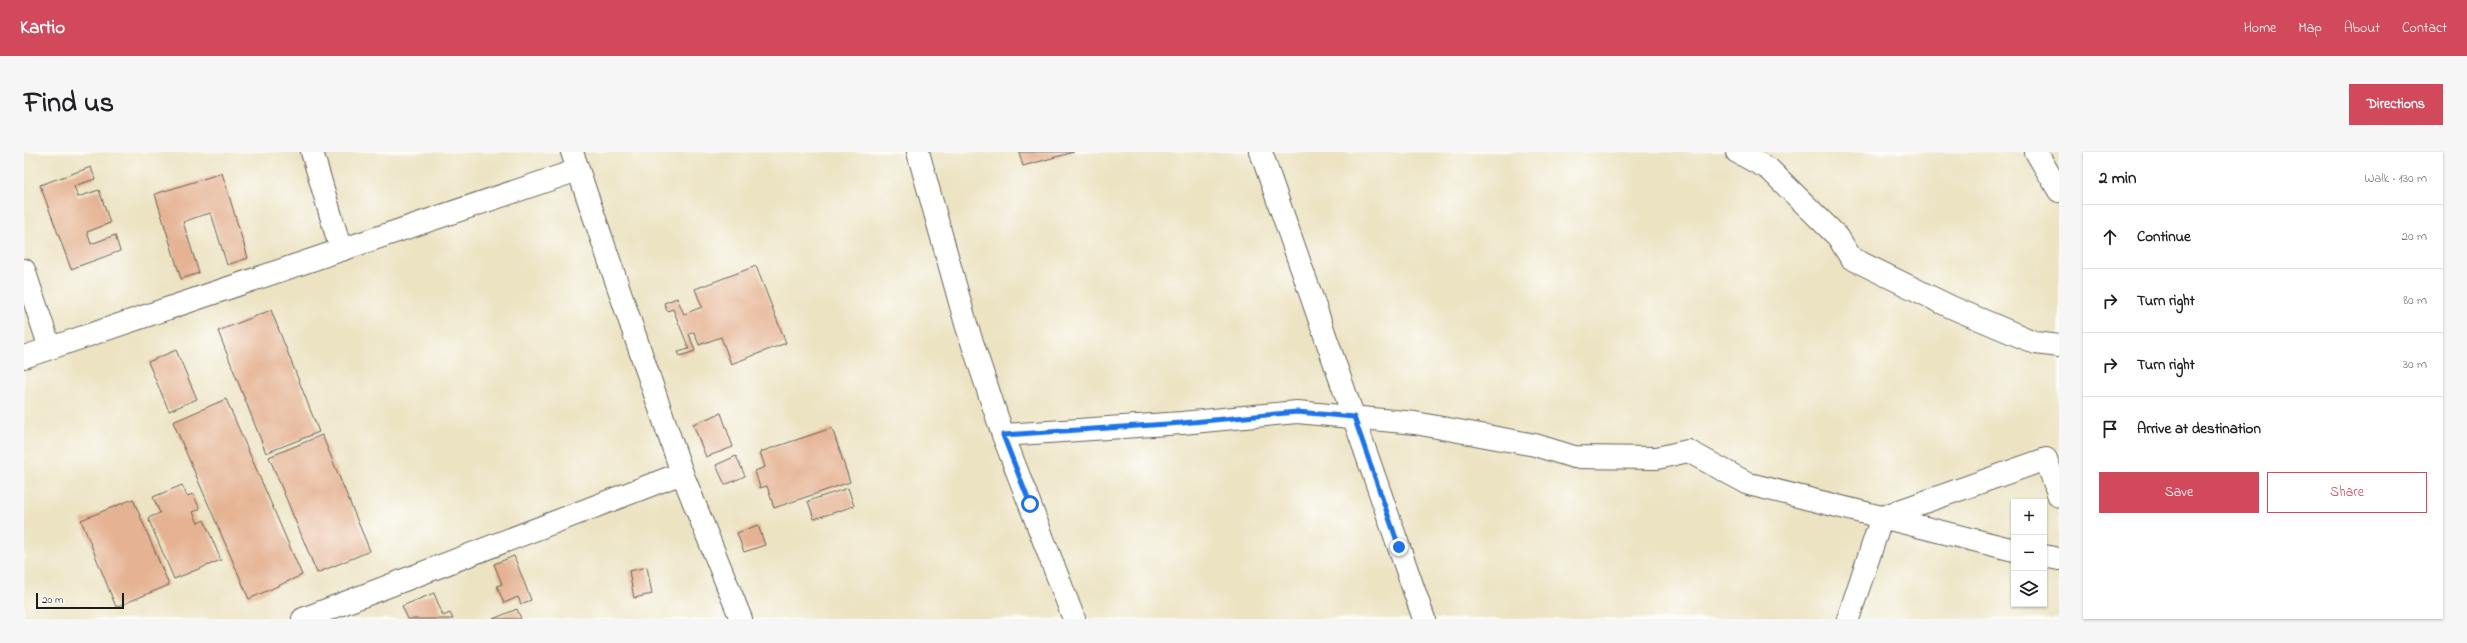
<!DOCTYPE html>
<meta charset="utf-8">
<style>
:root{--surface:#fff;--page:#f6f6f6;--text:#202124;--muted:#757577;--line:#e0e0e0;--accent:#d1495b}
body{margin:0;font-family:"Indie Flower",sans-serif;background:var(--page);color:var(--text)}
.controls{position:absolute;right:12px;bottom:12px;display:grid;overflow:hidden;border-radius:0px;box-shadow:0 1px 3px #0004}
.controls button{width:36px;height:36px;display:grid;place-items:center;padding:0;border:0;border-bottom:1px solid var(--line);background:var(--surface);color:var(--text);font:20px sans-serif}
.scale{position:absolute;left:12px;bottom:10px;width:88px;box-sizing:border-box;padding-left:4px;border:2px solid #1c1c1c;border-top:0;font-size:11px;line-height:14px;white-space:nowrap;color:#1c1c1c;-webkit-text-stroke:3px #fdfcf7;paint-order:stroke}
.stop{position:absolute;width:12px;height:12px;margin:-9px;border:3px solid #1a73e8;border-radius:50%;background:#fff}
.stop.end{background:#1a73e8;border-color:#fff;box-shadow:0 1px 4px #0008}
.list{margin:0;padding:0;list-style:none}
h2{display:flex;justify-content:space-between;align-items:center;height:52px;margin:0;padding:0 16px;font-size:17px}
h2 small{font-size:13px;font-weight:400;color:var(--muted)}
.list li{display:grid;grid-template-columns:26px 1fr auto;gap:12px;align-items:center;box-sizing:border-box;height:64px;padding:0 16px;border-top:1px solid var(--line)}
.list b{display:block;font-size:15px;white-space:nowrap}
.list em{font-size:13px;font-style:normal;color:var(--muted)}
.actions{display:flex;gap:8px;padding:12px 16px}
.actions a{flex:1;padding:9px 0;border:1px solid var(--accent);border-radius:0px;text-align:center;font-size:14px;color:var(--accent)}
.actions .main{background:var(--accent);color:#fff}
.icon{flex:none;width:22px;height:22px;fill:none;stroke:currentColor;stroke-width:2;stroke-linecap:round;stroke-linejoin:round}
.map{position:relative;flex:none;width:2035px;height:467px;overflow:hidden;border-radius:0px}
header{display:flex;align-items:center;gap:24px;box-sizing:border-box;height:56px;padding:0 20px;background:var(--accent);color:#fff}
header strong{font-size:19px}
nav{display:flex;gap:22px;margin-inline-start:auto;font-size:14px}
.intro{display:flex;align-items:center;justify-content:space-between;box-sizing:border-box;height:96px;padding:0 24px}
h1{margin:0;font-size:28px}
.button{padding:10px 18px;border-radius:0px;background:var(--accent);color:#fff;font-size:14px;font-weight:700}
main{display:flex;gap:24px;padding:0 24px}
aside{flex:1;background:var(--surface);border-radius:0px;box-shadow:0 1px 3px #0004}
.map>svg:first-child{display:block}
.building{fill:#e5b293}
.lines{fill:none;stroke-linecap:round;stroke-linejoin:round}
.minor-casing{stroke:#656256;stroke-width:24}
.minor{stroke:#fff;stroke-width:22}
.route{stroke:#1a73e8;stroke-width:5}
</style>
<header>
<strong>Kartio</strong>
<nav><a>Home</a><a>Map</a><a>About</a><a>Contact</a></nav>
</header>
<div class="intro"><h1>Find us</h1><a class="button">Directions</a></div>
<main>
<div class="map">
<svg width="2035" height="467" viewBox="0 0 2035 467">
<rect width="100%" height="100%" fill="#fdfcf7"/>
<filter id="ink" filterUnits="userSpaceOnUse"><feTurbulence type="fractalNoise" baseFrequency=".025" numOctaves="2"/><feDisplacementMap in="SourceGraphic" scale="8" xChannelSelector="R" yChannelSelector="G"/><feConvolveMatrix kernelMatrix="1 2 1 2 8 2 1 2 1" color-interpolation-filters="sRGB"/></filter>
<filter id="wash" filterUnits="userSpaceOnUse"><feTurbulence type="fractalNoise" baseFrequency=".012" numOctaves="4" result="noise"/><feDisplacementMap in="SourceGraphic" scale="16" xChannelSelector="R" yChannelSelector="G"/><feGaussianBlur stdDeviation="0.9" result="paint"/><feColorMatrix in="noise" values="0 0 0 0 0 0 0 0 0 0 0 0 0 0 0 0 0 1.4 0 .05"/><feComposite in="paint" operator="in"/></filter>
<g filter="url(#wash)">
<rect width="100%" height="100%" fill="#ece3c3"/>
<g id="blocks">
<g class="building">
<polygon points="995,0 1050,0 999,14"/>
<polygon points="67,15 71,27 50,34 54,45 75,38 86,71 63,80 67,92 91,83 96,99 47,117 16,33"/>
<polygon points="198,21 224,106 203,113 187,61 176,64 159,70 175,121 157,127 131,42"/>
<polygon points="732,114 762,191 707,212 697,185 675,193 670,180 665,182 671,199 656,204 654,200 665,197 649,157 643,159 640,151 653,146 660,162 678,155 671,137"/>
<polygon points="247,158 295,280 242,301 194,179"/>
<polygon points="152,198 173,247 145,259 124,210"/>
<polygon points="202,247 278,423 225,447 149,270"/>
<polygon points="697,261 709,295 682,305 669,272"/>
<polygon points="808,276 826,330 750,356 743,334 736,336 731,319 741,315 736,300"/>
<polygon points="298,283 346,399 293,421 245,305"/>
<polygon points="712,304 721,324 701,333 692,313"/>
<polygon points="158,333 163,344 169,342 176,357 169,360 174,371 180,368 197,408 150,427 124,366 136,361 129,345"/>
<polygon points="824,336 830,354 790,367 784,349"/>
<polygon points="109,347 145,433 92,455 57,368"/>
<polygon points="734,373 741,393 720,400 713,381"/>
<polygon points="490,404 507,448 497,452 494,445 480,451 473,434 478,432 470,412"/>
<polygon points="623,415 628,442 610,446 605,419"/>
<polygon points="410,441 419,464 426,461 429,467 384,467 378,454"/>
<polygon points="493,457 497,467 469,467"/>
</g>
</g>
</g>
<g filter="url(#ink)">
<use href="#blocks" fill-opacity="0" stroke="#656256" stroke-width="1"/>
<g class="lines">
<g class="minor-casing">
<g id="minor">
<polyline points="288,0 317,98"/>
<polyline points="548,0 658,321"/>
<polyline points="894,0 942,172 979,283 1050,467"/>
<polyline points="1237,0 1400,467"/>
<polyline points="1713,0 1745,17 1814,85 1827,106 1927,155 2012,191 2035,194"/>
<polyline points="2012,0 2035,39"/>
<polyline points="0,118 26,196"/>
<polyline points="0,205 554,18"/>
<polyline points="979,283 1158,271 1273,260 1391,271 1511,293 1550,305 1633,306 1664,299 1725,332 1990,398"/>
<polyline points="2020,404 2035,407"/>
<polyline points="279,467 658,321 717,467"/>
<polyline points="1824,467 1858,365 2022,307 2035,344"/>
</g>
</g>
<use href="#minor" class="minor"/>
</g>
</g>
<g class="lines" filter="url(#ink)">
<polyline class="route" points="1006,352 979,283 1158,271 1273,260 1330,265 1375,395"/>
</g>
</svg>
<div class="controls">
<button>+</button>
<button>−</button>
<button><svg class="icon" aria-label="layers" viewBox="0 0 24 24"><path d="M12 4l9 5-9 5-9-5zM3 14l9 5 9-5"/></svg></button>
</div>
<div class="scale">20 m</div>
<div class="stop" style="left:1006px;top:352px"></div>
<div class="stop end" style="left:1375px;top:395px"></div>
</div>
<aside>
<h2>2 min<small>Walk · 130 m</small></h2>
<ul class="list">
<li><svg class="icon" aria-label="ahead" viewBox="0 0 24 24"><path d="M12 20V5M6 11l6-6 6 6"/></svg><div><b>Continue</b></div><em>20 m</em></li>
<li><svg class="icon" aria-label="right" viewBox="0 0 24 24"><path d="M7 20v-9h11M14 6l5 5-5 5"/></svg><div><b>Turn right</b></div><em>80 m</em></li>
<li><svg class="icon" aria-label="right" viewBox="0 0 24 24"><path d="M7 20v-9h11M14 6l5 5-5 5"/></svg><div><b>Turn right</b></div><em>30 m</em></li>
<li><svg class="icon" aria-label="arrive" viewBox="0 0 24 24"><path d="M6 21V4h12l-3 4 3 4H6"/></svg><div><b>Arrive at destination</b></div></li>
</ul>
<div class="actions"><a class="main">Save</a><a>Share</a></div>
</aside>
</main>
